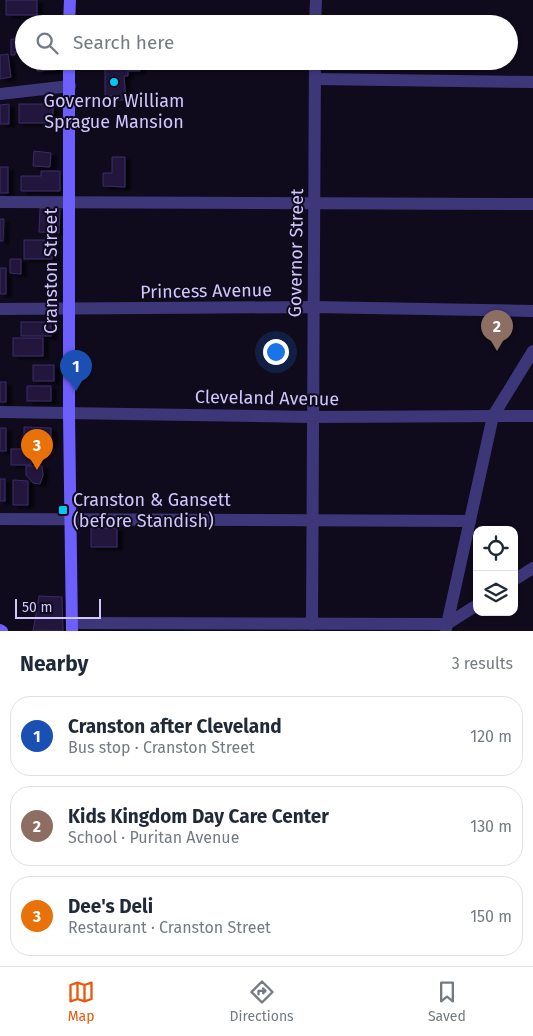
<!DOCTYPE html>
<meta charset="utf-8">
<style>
:root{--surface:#fff;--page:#f2f2f3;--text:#1f2937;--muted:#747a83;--line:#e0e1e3;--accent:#ea580c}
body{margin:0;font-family:"Fira Sans",sans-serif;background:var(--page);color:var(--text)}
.controls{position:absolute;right:15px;bottom:15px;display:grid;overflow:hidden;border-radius:10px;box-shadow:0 1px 4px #0004}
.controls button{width:45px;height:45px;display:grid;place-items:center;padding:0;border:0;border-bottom:1px solid var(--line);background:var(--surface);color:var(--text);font:25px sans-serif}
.scale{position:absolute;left:15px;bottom:12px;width:86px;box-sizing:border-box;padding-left:5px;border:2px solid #d0c7fe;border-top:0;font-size:14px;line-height:18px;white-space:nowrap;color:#d0c7fe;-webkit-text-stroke:4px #0f0b1c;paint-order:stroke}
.you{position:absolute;left:275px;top:351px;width:18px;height:18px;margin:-12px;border:4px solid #fff;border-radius:50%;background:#1a73e8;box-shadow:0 0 0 8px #1a73e833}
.badge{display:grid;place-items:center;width:32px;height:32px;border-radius:50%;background:var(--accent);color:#fff;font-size:16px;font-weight:700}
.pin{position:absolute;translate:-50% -41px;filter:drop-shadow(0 1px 2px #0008)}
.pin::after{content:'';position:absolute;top:26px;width:18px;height:15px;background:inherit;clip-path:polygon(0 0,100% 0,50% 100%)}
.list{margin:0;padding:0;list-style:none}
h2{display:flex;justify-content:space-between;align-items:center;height:65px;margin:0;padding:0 20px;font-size:21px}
h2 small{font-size:16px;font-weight:400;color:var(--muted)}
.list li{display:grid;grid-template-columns:32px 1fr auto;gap:15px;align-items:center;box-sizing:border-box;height:80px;margin:0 10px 10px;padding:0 10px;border:1px solid var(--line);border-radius:20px}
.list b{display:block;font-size:19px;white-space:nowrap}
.list p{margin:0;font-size:16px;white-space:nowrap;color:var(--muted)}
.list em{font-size:16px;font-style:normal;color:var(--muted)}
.icon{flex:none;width:28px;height:28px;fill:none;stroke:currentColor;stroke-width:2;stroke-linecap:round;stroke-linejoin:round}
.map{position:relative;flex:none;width:533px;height:631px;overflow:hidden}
.search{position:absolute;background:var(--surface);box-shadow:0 1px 4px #0004;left:15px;right:15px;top:15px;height:55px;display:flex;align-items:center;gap:12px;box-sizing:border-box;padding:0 18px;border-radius:28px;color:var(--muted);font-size:19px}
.sheet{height:335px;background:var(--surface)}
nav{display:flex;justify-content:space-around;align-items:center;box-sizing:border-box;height:70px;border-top:1px solid var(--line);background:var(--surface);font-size:14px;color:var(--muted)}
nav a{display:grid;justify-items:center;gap:2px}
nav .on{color:var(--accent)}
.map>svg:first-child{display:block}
.building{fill:#21183c;stroke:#3a2a68;filter:url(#shadow)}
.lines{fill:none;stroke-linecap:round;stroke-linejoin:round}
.street{stroke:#3d377a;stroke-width:12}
.secondary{stroke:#6c5ffd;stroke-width:12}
.poi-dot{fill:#04c8ed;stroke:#0f0b1c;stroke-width:2}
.labels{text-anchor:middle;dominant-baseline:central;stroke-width:4;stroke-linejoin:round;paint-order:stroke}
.poi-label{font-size:18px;fill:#d0c7fe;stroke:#0f0b1c}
.street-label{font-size:18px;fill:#d0c7fe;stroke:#0f0b1c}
</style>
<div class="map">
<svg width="533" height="631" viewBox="0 0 533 631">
<defs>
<filter id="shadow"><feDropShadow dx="5.5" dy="3" stdDeviation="1" flood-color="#0009"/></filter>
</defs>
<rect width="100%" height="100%" fill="#0f0b1c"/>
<g class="building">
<rect x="6" y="0" width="31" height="15"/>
<polygon points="11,39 24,39 24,52 15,52 15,55 11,55"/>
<polygon points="8,54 11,77 0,79 0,55"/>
<polygon points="29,61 56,61 56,70 37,71 37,67 29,67"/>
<polygon points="105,61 140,61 140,71 128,71 128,76 124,76 126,100 117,100 118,96 105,96"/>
<polygon points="9,104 9,124 0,124 0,105"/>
<rect x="19" y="104" width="34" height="19"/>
<polygon points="34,151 51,153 50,167 33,166"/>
<polygon points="112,157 125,157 125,187 103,186 103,173 112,173"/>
<rect x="0" y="167" width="8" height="26"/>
<polygon points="41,171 60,171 60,191 21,191 21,176 41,176"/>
<polygon points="40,208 60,209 59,233 39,232"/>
<polygon points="0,219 4,219 3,241 0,241"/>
<rect x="24" y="240" width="28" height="19"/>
<polygon points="10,259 21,259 21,274 10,273"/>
<rect x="0" y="268" width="6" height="26"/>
<rect x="21" y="322" width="30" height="14"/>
<rect x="13" y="338" width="30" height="18"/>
<rect x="33" y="365" width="21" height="16"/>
<rect x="0" y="382" width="6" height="20"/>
<rect x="27" y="386" width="24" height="15"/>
<polygon points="24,427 51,428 51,443 24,443"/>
<rect x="0" y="428" width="6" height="23"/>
<rect x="11" y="449" width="20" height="16"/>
<polygon points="26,466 42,466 43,475 40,484 33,483 26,475"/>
<rect x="0" y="479" width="5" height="22"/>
<polygon points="13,480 28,481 28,505 13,505"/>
<rect x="91" y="528" width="26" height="19"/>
<polygon points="39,596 62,597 63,631 33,631"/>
</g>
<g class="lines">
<g class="street">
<polyline points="315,24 316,0"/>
<polyline points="315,79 533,82"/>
<polyline points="0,94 70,86"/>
<polyline points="0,202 533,204"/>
<polyline points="0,309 313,307 533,311"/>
<polyline points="0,412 312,417 533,416"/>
<polyline points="0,519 470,521"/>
<polyline points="514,580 533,568"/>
<polyline points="72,623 447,624 477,605"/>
<polyline points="312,624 315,61"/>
<polyline points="446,629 493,416 533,351"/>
</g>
<g class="secondary">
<polyline points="69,24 70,0"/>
<polyline points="69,61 69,414 72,631"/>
<polyline points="0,630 2,631"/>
</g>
</g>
<g class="poi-dot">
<circle cx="114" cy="82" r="5"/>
<rect x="58" y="505" width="10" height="10" rx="2.5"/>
</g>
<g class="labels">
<g class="poi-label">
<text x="114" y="101">Governor William<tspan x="114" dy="21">Sprague Mansion</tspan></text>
<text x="73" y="500" text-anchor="start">Cranston &amp; Gansett<tspan x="73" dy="21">(before Standish)</tspan></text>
</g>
<g class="street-label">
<text transform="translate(296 253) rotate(-89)">Governor Street</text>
<text transform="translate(51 271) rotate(-90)">Cranston Street</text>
<text transform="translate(206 291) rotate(-1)">Princess Avenue</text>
<text transform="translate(267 398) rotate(1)">Cleveland Avenue</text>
</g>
</g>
</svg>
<div class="controls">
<button><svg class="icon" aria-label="locate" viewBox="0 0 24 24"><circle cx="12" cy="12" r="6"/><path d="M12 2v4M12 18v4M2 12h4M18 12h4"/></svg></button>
<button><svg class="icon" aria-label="layers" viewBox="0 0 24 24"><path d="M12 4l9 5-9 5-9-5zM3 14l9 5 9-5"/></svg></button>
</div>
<div class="scale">50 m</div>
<div class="you"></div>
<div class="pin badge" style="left:76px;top:391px;background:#1a4fb4">1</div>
<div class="pin badge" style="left:497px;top:351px;background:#8d6e63">2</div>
<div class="pin badge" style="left:37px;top:470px;background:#e8710a">3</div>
<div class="search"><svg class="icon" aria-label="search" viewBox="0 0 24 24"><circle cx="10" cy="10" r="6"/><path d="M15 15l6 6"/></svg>Search here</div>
</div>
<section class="sheet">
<h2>Nearby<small>3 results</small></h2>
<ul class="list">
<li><span class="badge" style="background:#1a4fb4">1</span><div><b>Cranston after Cleveland</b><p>Bus stop · Cranston Street</p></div><em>120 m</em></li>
<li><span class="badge" style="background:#8d6e63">2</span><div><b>Kids Kingdom Day Care Center</b><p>School · Puritan Avenue</p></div><em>130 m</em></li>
<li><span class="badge" style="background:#e8710a">3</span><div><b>Dee's Deli</b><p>Restaurant · Cranston Street</p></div><em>150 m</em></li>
</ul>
</section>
<nav>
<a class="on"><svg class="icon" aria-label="map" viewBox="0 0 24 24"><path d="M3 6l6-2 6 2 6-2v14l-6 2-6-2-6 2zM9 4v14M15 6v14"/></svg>Map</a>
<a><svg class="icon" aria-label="directions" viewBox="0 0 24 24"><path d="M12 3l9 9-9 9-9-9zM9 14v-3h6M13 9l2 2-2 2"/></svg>Directions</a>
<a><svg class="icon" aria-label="saved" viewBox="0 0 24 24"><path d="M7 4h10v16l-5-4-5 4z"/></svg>Saved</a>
</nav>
